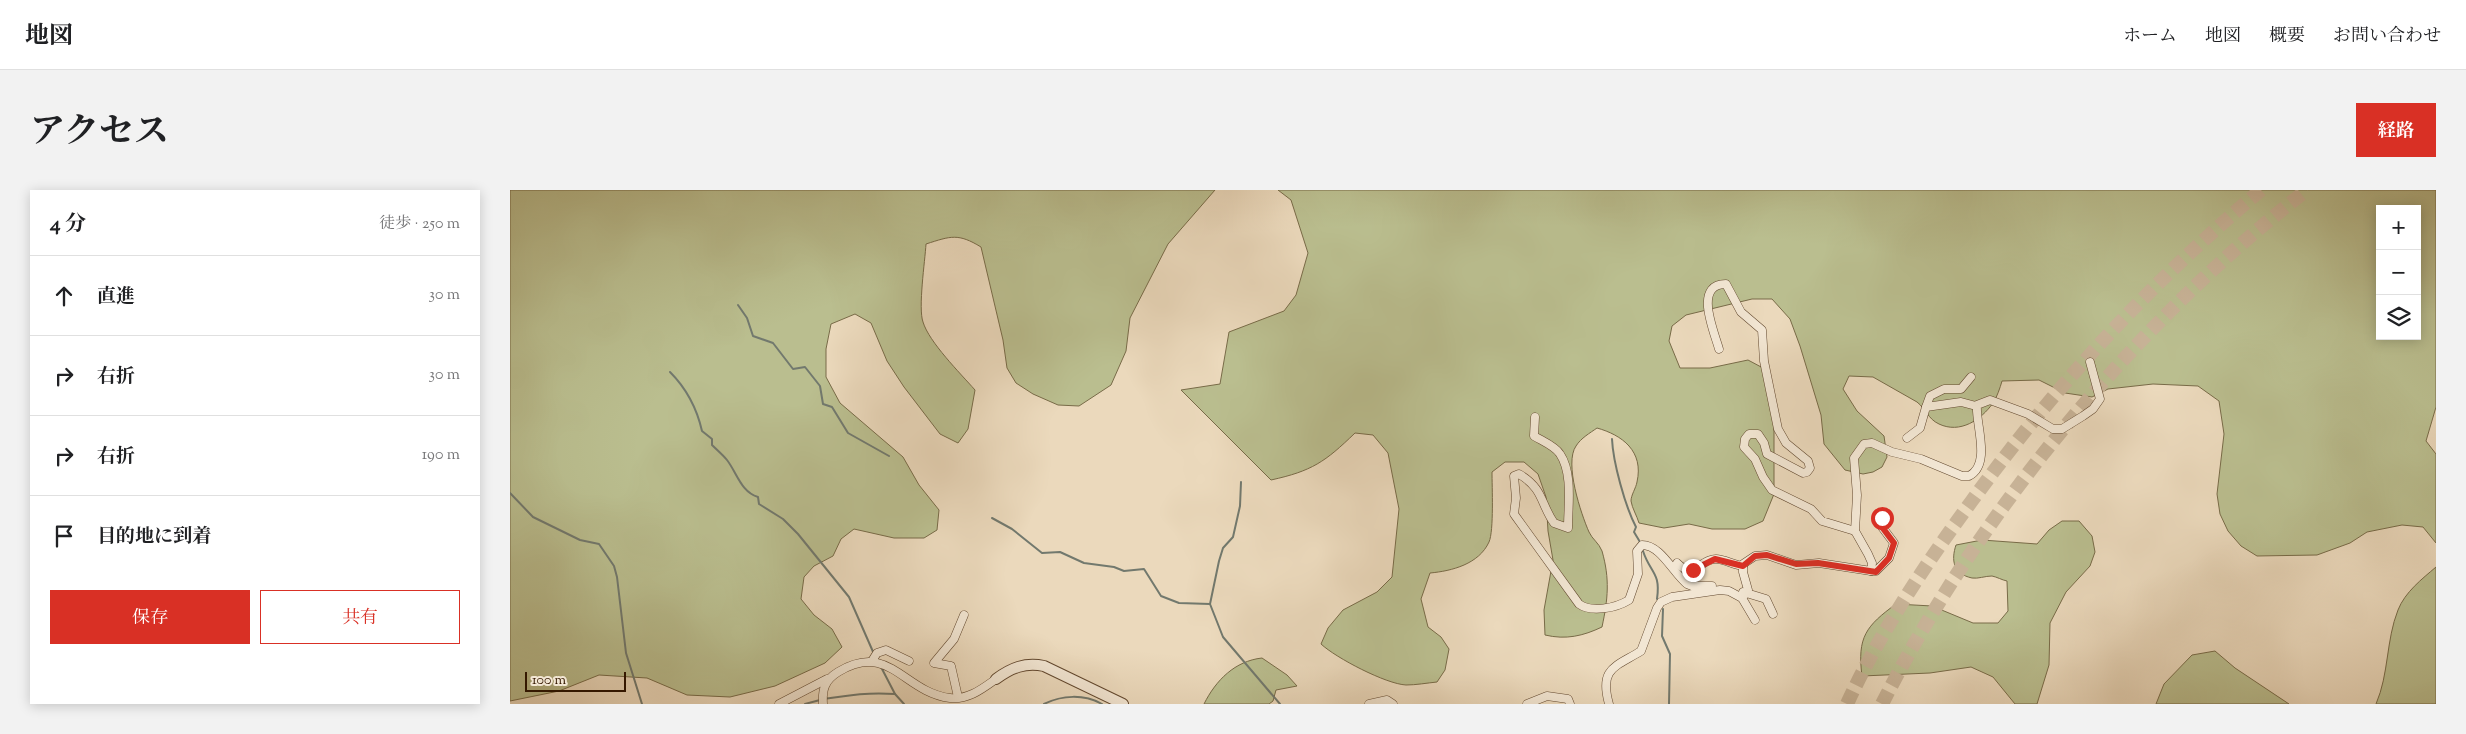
<!DOCTYPE html>
<html lang="ja">
<meta charset="utf-8">
<style>
:root{--surface:#fff;--page:#f2f2f2;--text:#202124;--muted:#757577;--line:#e0e0e0;--accent:#d93025}
body{margin:0;font-family:"Sorts Mill Goudy","Noto Serif JP",serif;background:var(--page);color:var(--text)}
.controls{position:absolute;right:15px;top:15px;display:grid;overflow:hidden;border-radius:0px;box-shadow:0 2px 12px #0003}
.controls button{width:45px;height:45px;display:grid;place-items:center;padding:0;border:0;border-bottom:1px solid var(--line);background:var(--surface);color:var(--text);font:25px sans-serif}
.scale{position:absolute;left:15px;bottom:12px;width:101px;box-sizing:border-box;padding-left:5px;border:2px solid #351800;border-top:0;font-size:14px;line-height:18px;white-space:nowrap;color:#351800;-webkit-text-stroke:4px #f2e6d3;paint-order:stroke}
.stop{position:absolute;width:15px;height:15px;margin:-11px;border:4px solid #d93025;border-radius:50%;background:#fff}
.stop.end{background:#d93025;border-color:#fff;box-shadow:0 1px 5px #0008}
.list{margin:0;padding:0;list-style:none}
h2{display:flex;justify-content:space-between;align-items:center;height:65px;margin:0;padding:0 20px;font-size:21px}
h2 small{font-size:16px;font-weight:400;color:var(--muted)}
.list li{display:grid;grid-template-columns:32px 1fr auto;gap:15px;align-items:center;box-sizing:border-box;height:80px;padding:0 20px;border-top:1px solid var(--line)}
.list b{display:block;font-size:19px;white-space:nowrap}
.list em{font-size:16px;font-style:normal;color:var(--muted)}
.actions{display:flex;gap:10px;padding:15px 20px}
.actions a{flex:1;padding:11px 0;border:1px solid var(--accent);border-radius:0px;text-align:center;font-size:18px;color:var(--accent)}
.actions .main{background:var(--accent);color:#fff}
.icon{flex:none;width:28px;height:28px;fill:none;stroke:currentColor;stroke-width:2;stroke-linecap:round;stroke-linejoin:round}
.map{position:relative;flex:none;width:1926px;height:514px;overflow:hidden;border-radius:0px}
header{display:flex;align-items:center;gap:30px;box-sizing:border-box;height:70px;padding:0 25px;background:var(--surface);border-bottom:1px solid var(--line)}
header strong{font-size:24px}
nav{display:flex;gap:28px;margin-inline-start:auto;font-size:18px}
.intro{display:flex;align-items:center;justify-content:space-between;box-sizing:border-box;height:120px;padding:0 30px}
h1{margin:0;font-size:35px}
.button{padding:12px 22px;border-radius:0px;background:var(--accent);color:#fff;font-size:18px;font-weight:700}
main{display:flex;gap:30px;padding:0 30px}
aside{flex:1;background:var(--surface);border-radius:0px;box-shadow:0 2px 12px #0003}
.map>svg:first-child{display:block}
.green{fill:#babe8f;stroke:#786b48;fill-rule:evenodd}
.lines{fill:none;stroke-linecap:round;stroke-linejoin:round}
.stream{stroke:#72796e;stroke-width:2}
.motorway-tunnel{stroke:#c7b296;stroke-width:14;stroke-dasharray:14 7;stroke-linecap:butt}
.minor-casing{stroke:#62482f;stroke-width:9}
.tertiary-casing{stroke:#62482f;stroke-width:12}
.minor{stroke:#f2e6d3;stroke-width:8}
.tertiary{stroke:#f2e6d3;stroke-width:10}
.route{stroke:#d93025;stroke-width:6}
</style>
<header>
<strong>地図</strong>
<nav><a>ホーム</a><a>地図</a><a>概要</a><a>お問い合わせ</a></nav>
</header>
<div class="intro"><h1>アクセス</h1><a class="button">経路</a></div>
<main>
<aside>
<h2>4 分<small>徒歩 · 250 m</small></h2>
<ul class="list">
<li><svg class="icon" aria-label="ahead" viewBox="0 0 24 24"><path d="M12 20V5M6 11l6-6 6 6"/></svg><div><b>直進</b></div><em>30 m</em></li>
<li><svg class="icon" aria-label="right" viewBox="0 0 24 24"><path d="M7 20v-9h11M14 6l5 5-5 5"/></svg><div><b>右折</b></div><em>30 m</em></li>
<li><svg class="icon" aria-label="right" viewBox="0 0 24 24"><path d="M7 20v-9h11M14 6l5 5-5 5"/></svg><div><b>右折</b></div><em>190 m</em></li>
<li><svg class="icon" aria-label="arrive" viewBox="0 0 24 24"><path d="M6 21V4h12l-3 4 3 4H6"/></svg><div><b>目的地に到着</b></div></li>
</ul>
<div class="actions"><a class="main">保存</a><a>共有</a></div>
</aside>
<div class="map">
<svg width="1926" height="514" viewBox="0 0 1926 514">
<rect width="100%" height="100%" fill="#ebd9bc"/>
<filter id="stains"><feTurbulence type="fractalNoise" baseFrequency=".004" numOctaves="4"/><feColorMatrix values="0 0 0 0 .2 0 0 0 0 .09 0 0 0 0 .02 0 0 0 .5 -.17"/></filter>
<radialGradient id="worn" r=".72"><stop offset=".6" stop-color="#630" stop-opacity="0"/><stop offset="1" stop-color="#630" stop-opacity=".3"/></radialGradient>
<g class="green">
<path d="M0 0H705L658 54 620 128 616 161 601 195 569 216 548 215 523 204 506 193 497 178 493 150 471 57C448 43 441 46 416 54 415 71 408 118 413 132 419 152 450 183 465 200L458 239 448 253 430 244 394 197 377 171 361 133 345 124 321 134 316 159V187L330 213 393 267 409 295 429 320 427 340 414 348H384L344 339 331 349 323 366 304 376 294 387 291 409 304 425 322 439 332 457 315 473 265 496 220 507 177 505 137 488 89 485 49 501 0 511Z"/>
<path d="M768 0H1926V217L1916 251 1926 264V353L1913 337 1892 335 1857 342 1840 353 1807 365 1747 366 1731 356 1718 341 1710 324 1707 304 1714 244 1709 211 1688 196 1643 194 1598 199 1582 207 1555 203 1529 190 1492 191C1490 198 1487 207 1483 213 1471 230 1450 244 1429 234 1418 229 1416 219 1407 212L1363 187 1339 186 1333 199 1347 221 1374 246 1377 267 1372 277 1363 282 1353 284 1335 280 1314 254 1311 225 1290 156 1280 129 1262 109H1242L1176 125 1162 136 1159 151 1170 178H1200L1238 170 1253 178 1264 233V304L1253 331 1235 339H1202L1179 334 1154 338 1129 333C1127 326 1122 318 1121 311 1121 305 1126 298 1127 292 1134 261 1112 245 1087 238 1080 243 1071 248 1066 256 1054 273 1071 324 1079 342 1082 349 1089 353 1092 361 1100 389 1098 409 1092 437 1073 446 1056 450 1035 445L1034 420 1043 370 1038 341 1036 307 1028 284 1014 272H995L982 282C982 296 984 341 979 352 969 374 942 381 920 383L911 409 918 437 931 447 939 459 935 480 927 492C917 493 906 495 896 495 876 494 826 468 811 454L818 438 833 420 867 402 882 387 889 319 878 263 863 245 845 243C815 272 802 281 761 290L671 200 710 194 719 142 774 121 786 105 798 63 781 10ZM1870 19H1907V146H1870Z"/>
<path d="M1552 331H1569L1582 346 1585 362 1580 376 1556 402 1540 433 1539 475 1527 514H1505L1483 487 1461 477 1420 483 1352 486C1347 447 1356 436 1386 414L1422 416 1463 433H1488L1498 421 1497 391C1492 390 1487 387 1482 386 1475 386 1468 389 1462 388 1443 384 1441 370 1446 355L1472 350 1527 354 1539 340Z"/>
<path d="M1926 377V514H1866C1879 484 1876 450 1888 420 1895 402 1912 389 1926 377Z"/>
<polygon points="1705,461 1725,478 1779,514 1646,514 1654,494 1682,465"/>
<path d="M752 468 777 485 787 496 766 500 763 511 759 514H694C706 490 725 471 752 468Z"/>
</g>
<g class="lines">
<g class="stream">
<polyline points="228,115 237,128 243,146 263,153 283,179 295,177 310,196 313,214 322,217 338,243 379,266"/>
<path d="M160 182C176 198 187 219 192 241L202 249V255C207 260 213 265 217 270 227 283 231 302 248 307L249 314 273 329 288 344 339 407 364 464"/>
<path d="M1102 249C1103 272 1115 316 1126 337L1124 342 1130 352"/>
<polyline points="731,292 730,316 723,347 713,358 709,371 700,414 713,447 770,514"/>
<polyline points="0,303 23,327 70,350 89,354 104,376 107,387 116,463 132,514"/>
<polyline points="482,328 502,339 532,363 550,362 574,373 604,377 614,381 634,379 651,406 669,413 700,414"/>
<path d="M1133 361C1140 383 1151 382 1147 409"/>
<polyline points="1153,419 1152,446 1160,464 1159,514"/>
<polyline points="371,477 385,504"/>
<path d="M314 509C340 505 359 502 385 504L394 514"/>
<polyline points="295,514 310,510"/>
<path d="M534 514C552 505 574 504 592 514"/>
</g>
<g class="motorway-tunnel">
<path d="M1337 514C1370 442 1415 375 1461 312 1545 196 1641 92 1751 0"/>
<path d="M1372 514C1469 322 1627 131 1797 0"/>
</g>
<g class="minor-casing">
<g id="minor">
<path d="M1209 159C1204 141 1183 94 1216 94L1231 122 1252 140 1254 171 1268 239 1276 253 1298 271 1300 278 1297 282 1293 283 1257 264 1254 253 1248 244H1239L1235 249 1234 257 1245 269 1253 287 1262 300 1301 319 1312 331 1345 341"/>
<polyline points="1416,217 1420,206 1434,199 1451,199 1461,187"/>
<path d="M1025 227 1024 246C1032 251 1045 256 1050 264 1063 283 1058 316 1058 338L1044 333C1030 313 1034 299 1009 284L1004 286 1006 308 1004 324 1069 414C1081 423 1106 418 1119 410L1128 384 1127 361 1132 355C1151 355 1163 383 1177 394L1182 396H1202"/>
<polyline points="1397,248 1410,238 1416,217 1451,212 1466,216"/>
<path d="M1167 373C1185 391 1189 369 1206 369 1214 369 1224 375 1233 376"/>
<polyline points="1361,381 1366,381 1379,368 1384,353 1372,337 1372,327 1374,325"/>
<polyline points="1233,402 1256,409 1263,424"/>
<polyline points="1232,408 1245,430"/>
<polyline points="362,471 367,463 376,460 399,471"/>
<polyline points="448,507 441,476 424,473 444,449 454,425"/>
<polyline points="269,514 317,489"/>
<path d="M313 514C312 499 315 490 328 482 380 451 393 502 440 508 458 510 472 499 486 489"/>
<polyline points="859,514 877,510 883,514"/>
<polyline points="1017,514 1037,506 1058,509 1060,514"/>
<path d="M1099 514C1089 478 1105 477 1131 461L1147 418 1151 412 1162 407 1210 400 1219 401 1232 408 1238 400 1233 382V374L1245 366 1257 365 1286 375 1309 373 1361 381 1362 373 1358 364 1345 341 1347 305 1344 268 1354 254 1362 253 1382 262 1411 269 1452 286H1459C1482 274 1465 233 1467 215L1480 210 1518 224 1543 239H1552L1573 226 1583 219 1590 209 1580 172"/>
</g>
</g>
<g class="tertiary-casing">
<path id="tertiary" d="M486 489C501 478 515 472 534 476L613 514"/>
</g>
<use href="#minor" class="minor"/>
<use href="#tertiary" class="tertiary"/>
</g>
<g class="lines">
<polyline class="route" points="1183,380 1205,369 1233,376 1245,366 1257,365 1286,374 1308,373 1366,382 1379,368 1384,353 1372,337 1372,328"/>
</g>
<rect width="100%" height="100%" filter="url(#stains)"/>
<rect width="100%" height="100%" fill="url(#worn)"/>
</svg>
<div class="controls">
<button>+</button>
<button>−</button>
<button><svg class="icon" aria-label="layers" viewBox="0 0 24 24"><path d="M12 4l9 5-9 5-9-5zM3 14l9 5 9-5"/></svg></button>
</div>
<div class="scale">100 m</div>
<div class="stop" style="left:1372px;top:328px"></div>
<div class="stop end" style="left:1183px;top:380px"></div>
</div>
</main>
